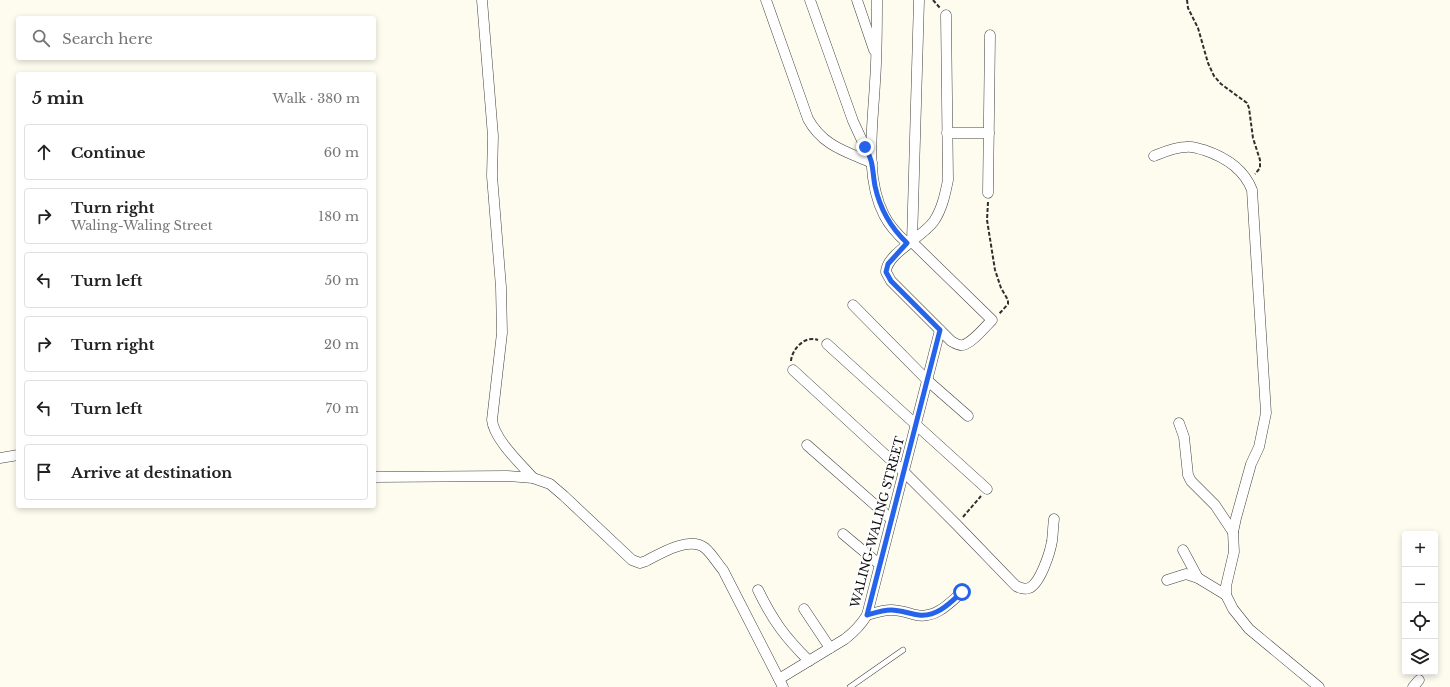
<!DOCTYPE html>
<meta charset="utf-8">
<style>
:root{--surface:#fff;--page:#f2f2f2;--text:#222;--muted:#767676;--line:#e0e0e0}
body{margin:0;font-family:"Libre Baskerville",serif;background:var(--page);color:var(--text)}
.controls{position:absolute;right:12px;bottom:12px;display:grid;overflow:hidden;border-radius:4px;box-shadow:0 2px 6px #0003}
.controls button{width:36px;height:36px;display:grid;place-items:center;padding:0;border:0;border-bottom:1px solid var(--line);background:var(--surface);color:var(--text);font:20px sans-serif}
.stop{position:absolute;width:12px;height:12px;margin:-9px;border:3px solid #2563eb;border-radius:50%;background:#fff}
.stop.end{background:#2563eb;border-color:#fff;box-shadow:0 1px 4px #0008}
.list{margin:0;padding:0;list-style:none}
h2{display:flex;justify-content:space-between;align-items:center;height:52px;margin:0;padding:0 16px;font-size:17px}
h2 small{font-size:13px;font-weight:400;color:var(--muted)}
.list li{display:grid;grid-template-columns:26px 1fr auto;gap:12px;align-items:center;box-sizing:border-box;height:56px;margin:0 8px 8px;padding:0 8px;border:1px solid var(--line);border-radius:4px}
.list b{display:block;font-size:15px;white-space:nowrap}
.list p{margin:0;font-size:13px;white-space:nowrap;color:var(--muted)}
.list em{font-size:13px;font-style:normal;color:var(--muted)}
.icon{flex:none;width:22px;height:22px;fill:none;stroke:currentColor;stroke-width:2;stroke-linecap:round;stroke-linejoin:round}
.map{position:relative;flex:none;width:1450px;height:687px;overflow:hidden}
.search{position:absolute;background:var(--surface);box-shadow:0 2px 6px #0003;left:16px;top:16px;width:360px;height:44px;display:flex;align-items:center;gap:10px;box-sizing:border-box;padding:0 14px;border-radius:4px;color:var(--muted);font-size:15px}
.panel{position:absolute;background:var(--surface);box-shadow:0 2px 6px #0003;left:16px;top:72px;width:360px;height:436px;border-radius:4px}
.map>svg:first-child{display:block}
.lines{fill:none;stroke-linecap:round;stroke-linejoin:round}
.lane-casing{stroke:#404040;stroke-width:6}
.street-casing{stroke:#404040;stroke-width:11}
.path{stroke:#2f2f2f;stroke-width:2;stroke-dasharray:4 2;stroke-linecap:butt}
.lane{stroke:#fff;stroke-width:5}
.street{stroke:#fff;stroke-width:10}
.route{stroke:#2563eb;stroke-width:5}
.labels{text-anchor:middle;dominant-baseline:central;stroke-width:4;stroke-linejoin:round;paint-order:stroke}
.street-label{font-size:12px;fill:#0d0d0d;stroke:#fff}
</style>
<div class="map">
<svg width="1450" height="687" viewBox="0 0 1450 687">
<rect width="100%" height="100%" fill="#fefcef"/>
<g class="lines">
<g class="lane-casing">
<polyline id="lane" points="850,687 903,650"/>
</g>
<g class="street-casing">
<g id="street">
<path d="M482 0 493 136 492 176 501 287 502 333 492 420C494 439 520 463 533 478"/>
<path d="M766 0 808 119C823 146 845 151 872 163"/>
<polyline points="810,0 853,121 865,147 871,157"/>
<polyline points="857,0 874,50"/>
<path d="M877 0C877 27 877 55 875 82 873 124 864 176 884 215 889 225 898 235 907 243"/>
<path d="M919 0 912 242 992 320C985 327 972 343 963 345 958 346 955 343 951 341L891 281 886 272C886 254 923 237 934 221 942 209 945 195 948 180L946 15"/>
<polyline points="947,133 989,133"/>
<path d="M1154 156C1164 152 1175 147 1186 147 1192 146 1199 149 1204 150 1225 157 1244 169 1252 190L1266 413 1259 447 1251 464 1236 518 1233 532 1234 552 1226 586V595L1233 609 1249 629 1319 687"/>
<polyline points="988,193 990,35"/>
<polyline points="853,305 928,381 968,416"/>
<polyline points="827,344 987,489"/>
<path d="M793 370 904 472 957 525 1016 586C1020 588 1024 590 1029 588 1040 584 1050 553 1052 541 1053 534 1053 526 1054 519"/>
<polyline points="1179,423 1184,437 1188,475 1191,481 1215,505 1233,532"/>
<polyline points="807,445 891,519"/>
<polyline points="0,458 18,455"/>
<path d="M374 477 507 476 533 478 550 484 564 496 632 560 640 563 646 561C661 553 689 536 705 548 712 554 717 563 723 570L783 687"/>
<polyline points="843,534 879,564"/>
<polyline points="1183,550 1198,578"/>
<polyline points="1167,580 1186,574 1198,578 1226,595"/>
<path d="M758 590C773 621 785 637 809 661"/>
<polyline points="804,609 830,648"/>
<path d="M867 615C874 613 883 610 891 610 900 610 908 613 916 615 935 619 949 604 962 592"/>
<path d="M779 679 845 639C854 632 861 625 867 615L940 330"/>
<polyline points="1413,687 1419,680"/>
</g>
</g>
<g class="path">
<polyline points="933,0 940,8"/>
<polyline points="1187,0 1188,8 1198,28 1208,63 1214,76 1221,84 1247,103 1249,108 1253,138 1260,160 1260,168 1255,174"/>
<polyline points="988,202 987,220 995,270 1001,288 1008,300 1008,304 999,314"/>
<path d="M791 361C792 349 805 335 818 340"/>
<polyline points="963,517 981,496"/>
</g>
<use href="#lane" class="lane"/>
<use href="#street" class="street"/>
</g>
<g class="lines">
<path class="route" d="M865 147C874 162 872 170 875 186 880 209 890 227 907 243L888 264 886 272 891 281 940 330 867 615C874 613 883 610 891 610 901 610 910 614 919 615 937 617 950 603 962 592"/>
</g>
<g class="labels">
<g class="street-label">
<text transform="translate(877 522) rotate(-75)">WALING-WALING STREET</text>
</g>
</g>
</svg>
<div class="controls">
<button>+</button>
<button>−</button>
<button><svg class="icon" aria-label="locate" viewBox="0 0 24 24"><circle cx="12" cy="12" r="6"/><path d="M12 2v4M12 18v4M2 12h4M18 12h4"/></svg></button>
<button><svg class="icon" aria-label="layers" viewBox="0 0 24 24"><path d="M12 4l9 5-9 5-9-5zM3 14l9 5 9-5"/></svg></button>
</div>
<div class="stop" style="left:962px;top:592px"></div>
<div class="stop end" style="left:865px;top:147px"></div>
<div class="search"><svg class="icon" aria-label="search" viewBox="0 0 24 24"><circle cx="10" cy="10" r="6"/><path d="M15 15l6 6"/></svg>Search here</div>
<section class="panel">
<h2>5 min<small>Walk · 380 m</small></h2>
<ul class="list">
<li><svg class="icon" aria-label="ahead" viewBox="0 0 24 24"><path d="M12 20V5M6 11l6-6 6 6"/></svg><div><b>Continue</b></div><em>60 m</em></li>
<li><svg class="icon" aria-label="right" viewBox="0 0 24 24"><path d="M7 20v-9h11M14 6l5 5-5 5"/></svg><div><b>Turn right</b><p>Waling-Waling Street</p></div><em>180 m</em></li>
<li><svg class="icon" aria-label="left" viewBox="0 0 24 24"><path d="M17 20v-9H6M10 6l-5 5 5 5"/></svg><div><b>Turn left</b></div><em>50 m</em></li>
<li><svg class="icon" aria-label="right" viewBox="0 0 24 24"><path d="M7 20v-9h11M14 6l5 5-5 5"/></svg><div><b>Turn right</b></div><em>20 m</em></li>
<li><svg class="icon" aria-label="left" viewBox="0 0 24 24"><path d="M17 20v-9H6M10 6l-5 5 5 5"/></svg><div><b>Turn left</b></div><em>70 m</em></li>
<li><svg class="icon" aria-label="arrive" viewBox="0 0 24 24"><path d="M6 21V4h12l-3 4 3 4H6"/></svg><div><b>Arrive at destination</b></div></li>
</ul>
</section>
</div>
